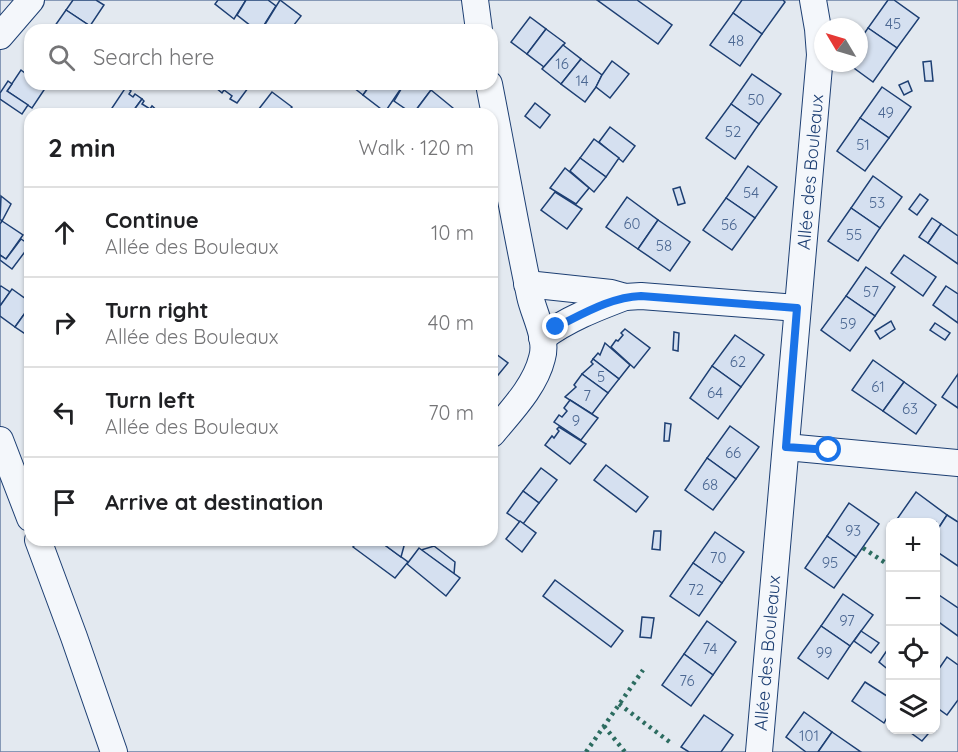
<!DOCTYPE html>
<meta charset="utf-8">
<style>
:root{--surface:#fff;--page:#f2f2f2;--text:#202124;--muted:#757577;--line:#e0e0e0}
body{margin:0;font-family:Quicksand,sans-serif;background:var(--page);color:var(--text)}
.controls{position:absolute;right:18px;bottom:18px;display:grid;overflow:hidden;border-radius:12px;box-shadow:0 2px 4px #0004}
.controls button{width:54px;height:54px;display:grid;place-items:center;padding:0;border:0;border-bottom:2px solid var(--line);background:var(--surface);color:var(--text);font:30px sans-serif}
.compass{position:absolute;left:814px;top:18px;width:54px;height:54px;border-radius:50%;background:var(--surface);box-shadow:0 2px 4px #0004;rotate:308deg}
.stop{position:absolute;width:18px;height:18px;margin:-14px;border:4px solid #1a73e8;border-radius:50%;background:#fff}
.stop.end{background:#1a73e8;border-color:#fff;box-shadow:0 2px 6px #0008}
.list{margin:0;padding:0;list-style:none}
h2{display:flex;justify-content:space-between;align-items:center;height:78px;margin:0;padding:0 24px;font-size:26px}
h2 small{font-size:20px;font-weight:400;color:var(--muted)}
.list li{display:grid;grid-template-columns:39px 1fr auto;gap:18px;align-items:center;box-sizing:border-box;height:90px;padding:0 24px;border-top:2px solid var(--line)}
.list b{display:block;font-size:22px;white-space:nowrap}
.list p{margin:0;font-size:20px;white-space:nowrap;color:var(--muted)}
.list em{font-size:20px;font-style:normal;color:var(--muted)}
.icon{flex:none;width:33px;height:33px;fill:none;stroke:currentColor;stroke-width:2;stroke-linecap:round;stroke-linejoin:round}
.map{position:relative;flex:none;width:958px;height:752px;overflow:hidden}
.search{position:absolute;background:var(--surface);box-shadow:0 2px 4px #0004;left:24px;top:24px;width:474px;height:66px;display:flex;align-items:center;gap:15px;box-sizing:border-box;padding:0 21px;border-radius:18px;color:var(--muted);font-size:22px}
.panel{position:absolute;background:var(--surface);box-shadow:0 2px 4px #0004;left:24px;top:108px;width:474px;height:438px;border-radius:18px}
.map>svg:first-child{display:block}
.green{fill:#e3e9f0;stroke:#687fa3;stroke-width:1.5;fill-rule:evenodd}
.building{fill:#d5e0f0;stroke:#1d3f73;stroke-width:1.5}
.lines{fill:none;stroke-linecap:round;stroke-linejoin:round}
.minor-casing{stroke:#1d3f73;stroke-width:28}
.minor{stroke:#f4f7fb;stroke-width:26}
.hedge{stroke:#2c6c60;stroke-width:4.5;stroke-dasharray:3 4.5;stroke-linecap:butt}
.route{stroke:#1a73e8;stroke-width:8}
.labels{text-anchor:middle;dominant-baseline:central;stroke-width:4.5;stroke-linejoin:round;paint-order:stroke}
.number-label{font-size:15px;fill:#4b6792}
.street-label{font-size:18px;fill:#1d3f73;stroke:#f4f7fb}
</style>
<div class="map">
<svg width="958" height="752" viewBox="0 0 958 752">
<rect width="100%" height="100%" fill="#f4f7fb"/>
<path class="green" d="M0 0H958V752H0ZM823 27H859V63H823ZM30 30H492V84H30ZM30 114H492V540H30ZM890 522H936V730H890Z"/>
<g class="building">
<polygon points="73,0 96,0 104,5 90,26 66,10"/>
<polygon points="218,0 246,0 234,19 215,4"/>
<polygon points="246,0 268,0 276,6 261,30 256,30 237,15"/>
<polygon points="280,0 301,16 290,30 268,30 264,26"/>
<polygon points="597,0 637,0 672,25 658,44"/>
<polygon points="742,0 783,0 785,2 762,34 733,13"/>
<polygon points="888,0 894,0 919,18 897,48 868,28"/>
<polygon points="66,10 90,26 87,30 52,30"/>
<polygon points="733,13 762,34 740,66 710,45"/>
<polygon points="530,17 546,29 527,54 511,42"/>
<polygon points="868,28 897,48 873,82 847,63 859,63 859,41"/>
<polygon points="546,29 565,43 544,67 527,54"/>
<polygon points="563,45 581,59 561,84 542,69"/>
<polygon points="581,59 602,75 596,87 585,102 561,84"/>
<polygon points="612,61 629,74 610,98 596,87 602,75"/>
<polygon points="931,61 933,81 925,81 923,62"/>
<polygon points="21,70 30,77 30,84 41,84 46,87 32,108 7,91"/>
<polygon points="752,74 781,94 759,124 731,104"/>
<polygon points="8,81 12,84 7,91 28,105 22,114 0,99 0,93"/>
<polygon points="908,81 912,91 904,95 899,85"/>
<polygon points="217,84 251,84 237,103 230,99 232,96 224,90 222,93 215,87"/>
<polygon points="349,84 371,84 363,95"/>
<polygon points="371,84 399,84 402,87 385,112 363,95"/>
<polygon points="404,84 422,84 431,90 413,114 394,101"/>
<polygon points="126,87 131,91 129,94 133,97 135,94 142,99 131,114 108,114"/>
<polygon points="882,87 911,107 889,138 860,118"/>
<polygon points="431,90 453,108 448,114 413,114"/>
<polygon points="272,92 292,107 286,114 255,114"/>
<polygon points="142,99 144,101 142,104 150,109 152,106 161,114 131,114"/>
<polygon points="535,103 550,115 540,128 525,116"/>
<polygon points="731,104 759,124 735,159 706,138"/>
<polygon points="860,118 889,138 865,171 837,151"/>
<polygon points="610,127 635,146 623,162 599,142"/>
<polygon points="594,139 619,158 606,177 580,158"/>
<polygon points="580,158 606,177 594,192 570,171"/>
<polygon points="748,166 777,187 755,218 726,198"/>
<polygon points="565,168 589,188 576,204 550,188"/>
<polygon points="873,176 902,197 880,228 851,208"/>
<polygon points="680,187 685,203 678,205 673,189"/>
<polygon points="555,192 582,209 567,229 541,210"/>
<polygon points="920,194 928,200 917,215 909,209"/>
<polygon points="1,196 11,204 2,221 0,219"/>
<polygon points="627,197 658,220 638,249 606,227"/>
<polygon points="726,198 755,218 732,250 703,230"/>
<polygon points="851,208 880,228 858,261 828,241"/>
<polygon points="932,218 941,224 928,243 919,237"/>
<polygon points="658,220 690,242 670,271 638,249"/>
<polygon points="2,221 23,235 6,259 0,255 0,224"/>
<polygon points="941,224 958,236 958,264 928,243"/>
<polygon points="21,239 30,245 12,269 0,260 0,255 6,259"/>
<polygon points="904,255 936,277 923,296 891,273"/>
<polygon points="866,267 895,287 875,316 846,296"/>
<polygon points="1,286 10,292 0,306 0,287"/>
<polygon points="946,286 958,294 958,323 933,305"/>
<polygon points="12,289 30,302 30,306 15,327 0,316 0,306"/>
<polygon points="846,296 875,316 850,351 821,330"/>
<polygon points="30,306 30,337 15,327"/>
<polygon points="891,321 895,329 880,339 875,331"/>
<polygon points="935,323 950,333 945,340 930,330"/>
<polygon points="625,329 650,348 634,368 611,347 616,340 618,341 623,335 621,333"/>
<polygon points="674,332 679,333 678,351 673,350"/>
<polygon points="735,335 764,355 741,387 712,366"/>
<polygon points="605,343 630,365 619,379 593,359 598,353 600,355"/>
<polygon points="492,351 508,363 494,380 492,379"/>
<polygon points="593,359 619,379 608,393 582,374 593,364 591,362"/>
<polygon points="873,360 904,382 883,411 852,390"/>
<polygon points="712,366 741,387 718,419 690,398"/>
<polygon points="582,374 608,393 592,414 565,397 576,387 574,385"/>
<polygon points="958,374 958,408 942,397"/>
<polygon points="904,382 936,405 916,434 883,411"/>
<polygon points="570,400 598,418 581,440 554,422 559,415 562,417 567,411 564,408"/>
<polygon points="665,423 671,424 669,441 664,441"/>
<polygon points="730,426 759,447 736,479 707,458"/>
<polygon points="559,427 586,444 570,464 545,445 552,436 554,438 559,431 557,429"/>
<polygon points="707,458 736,479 713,510 685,490"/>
<polygon points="606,465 648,497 636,512 594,480"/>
<polygon points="541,468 557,480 539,503 523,491"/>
<polygon points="523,491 539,503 523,524 507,513"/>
<polygon points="916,492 947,515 936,532 936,522 895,522"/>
<polygon points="849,503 879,524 856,557 827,536"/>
<polygon points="947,515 958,522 958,566 936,551 936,532"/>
<polygon points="520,521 536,533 522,552 506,539"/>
<polygon points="654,531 661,531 660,550 652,549"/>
<polygon points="715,532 744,552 722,583 693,563"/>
<polygon points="827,536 856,557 834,588 805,568"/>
<polygon points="359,540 378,540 408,562 395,578 353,547"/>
<polygon points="378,540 396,540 404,546 401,557"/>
<polygon points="434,546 455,562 454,574 421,550"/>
<polygon points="419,548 460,578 446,596 407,564"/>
<polygon points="693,563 722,583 699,616 670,596"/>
<polygon points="555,580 623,631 611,647 543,596"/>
<polygon points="936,593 958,608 958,636 936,620"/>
<polygon points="843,594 873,615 850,646 821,626"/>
<polygon points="642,617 654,618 651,638 640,637"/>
<polygon points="707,621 736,642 713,675 684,654"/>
<polygon points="821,626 850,646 828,679 798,658"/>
<polygon points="861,631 879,643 871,653 854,641"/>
<polygon points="890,646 890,671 879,662"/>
<polygon points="684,654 713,675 691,706 662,685"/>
<polygon points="947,657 958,665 958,700 947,715 936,707 936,673"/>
<polygon points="865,682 890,698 890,712 884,723 852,701"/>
<polygon points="804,712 832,732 818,752 806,752 786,737"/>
<polygon points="704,715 733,735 721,752 689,752 681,747"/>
<polygon points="907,730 921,730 928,734 922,741"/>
<polygon points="832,732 861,752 818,752"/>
</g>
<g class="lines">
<g class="minor-casing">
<g id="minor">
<polyline points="475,0 479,30"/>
<polyline points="0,36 31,0"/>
<path d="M489 84C503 155 515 225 530 296 534 315 548 338 542 358 535 387 510 412 492 434"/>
<polyline points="527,284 611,293 625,297 641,296 797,308"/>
<path d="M542 338C567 319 596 308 625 297"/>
<polyline points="0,440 30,518"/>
<polyline points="786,447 958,463"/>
<polyline points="38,540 74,637 114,752"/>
<polyline points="759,752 820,55 818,29 813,0"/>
</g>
</g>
<use href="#minor" class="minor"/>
<g class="hedge">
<polyline points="863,548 890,566"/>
<polyline points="619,704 671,743"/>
<polyline points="604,726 625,752"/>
<polyline points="586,752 643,670"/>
</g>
</g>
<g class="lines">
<path class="route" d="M556 327C583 314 611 297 641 296L797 308 786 447 829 450"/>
</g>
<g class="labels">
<g class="number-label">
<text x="893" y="23">45</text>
<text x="736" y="40">48</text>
<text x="562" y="63">16</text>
<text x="582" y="80">14</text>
<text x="756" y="99">50</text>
<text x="886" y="112">49</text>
<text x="733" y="131">52</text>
<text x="863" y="144">51</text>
<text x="751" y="192">54</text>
<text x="877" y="202">53</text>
<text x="632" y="223">60</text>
<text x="729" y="224">56</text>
<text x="854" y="234">55</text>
<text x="664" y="245">58</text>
<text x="871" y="291">57</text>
<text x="848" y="323">59</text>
<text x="738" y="361">62</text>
<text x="601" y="376">5</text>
<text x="878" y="386">61</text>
<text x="715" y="392">64</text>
<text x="587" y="395">7</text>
<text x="910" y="408">63</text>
<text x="576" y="420">9</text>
<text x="733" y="452">66</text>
<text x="710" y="484">68</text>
<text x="853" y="530">93</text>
<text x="718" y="557">70</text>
<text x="830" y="562">95</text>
<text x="696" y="589">72</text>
<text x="847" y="620">97</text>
<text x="710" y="648">74</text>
<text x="824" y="652">99</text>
<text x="687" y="680">76</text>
<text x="809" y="735">101</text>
</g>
<g class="street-label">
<text transform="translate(810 172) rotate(-85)">Allée des Bouleaux</text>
<text transform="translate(767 653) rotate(-85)">Allée des Bouleaux</text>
</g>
</g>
</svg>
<div class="controls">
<button>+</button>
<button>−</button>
<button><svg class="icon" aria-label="locate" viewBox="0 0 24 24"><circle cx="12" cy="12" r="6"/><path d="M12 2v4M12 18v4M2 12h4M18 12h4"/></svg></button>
<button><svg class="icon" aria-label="layers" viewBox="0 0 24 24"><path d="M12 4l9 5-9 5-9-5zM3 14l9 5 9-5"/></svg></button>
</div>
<svg class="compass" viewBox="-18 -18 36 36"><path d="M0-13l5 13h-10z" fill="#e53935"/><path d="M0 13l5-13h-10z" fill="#757577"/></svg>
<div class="stop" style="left:829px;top:450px"></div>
<div class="stop end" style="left:556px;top:327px"></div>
<div class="search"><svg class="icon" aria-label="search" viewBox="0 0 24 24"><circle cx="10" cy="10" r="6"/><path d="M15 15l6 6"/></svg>Search here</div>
<section class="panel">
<h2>2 min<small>Walk · 120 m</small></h2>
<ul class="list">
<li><svg class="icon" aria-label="ahead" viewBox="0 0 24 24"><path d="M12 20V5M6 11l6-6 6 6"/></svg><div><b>Continue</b><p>Allée des Bouleaux</p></div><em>10 m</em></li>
<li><svg class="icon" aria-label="right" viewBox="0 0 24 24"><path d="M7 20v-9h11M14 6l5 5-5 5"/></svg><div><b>Turn right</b><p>Allée des Bouleaux</p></div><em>40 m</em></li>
<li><svg class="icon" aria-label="left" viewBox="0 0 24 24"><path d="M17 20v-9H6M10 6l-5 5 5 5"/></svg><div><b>Turn left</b><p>Allée des Bouleaux</p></div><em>70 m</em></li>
<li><svg class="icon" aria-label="arrive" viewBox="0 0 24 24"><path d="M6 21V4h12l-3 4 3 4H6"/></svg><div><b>Arrive at destination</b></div></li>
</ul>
</section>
</div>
